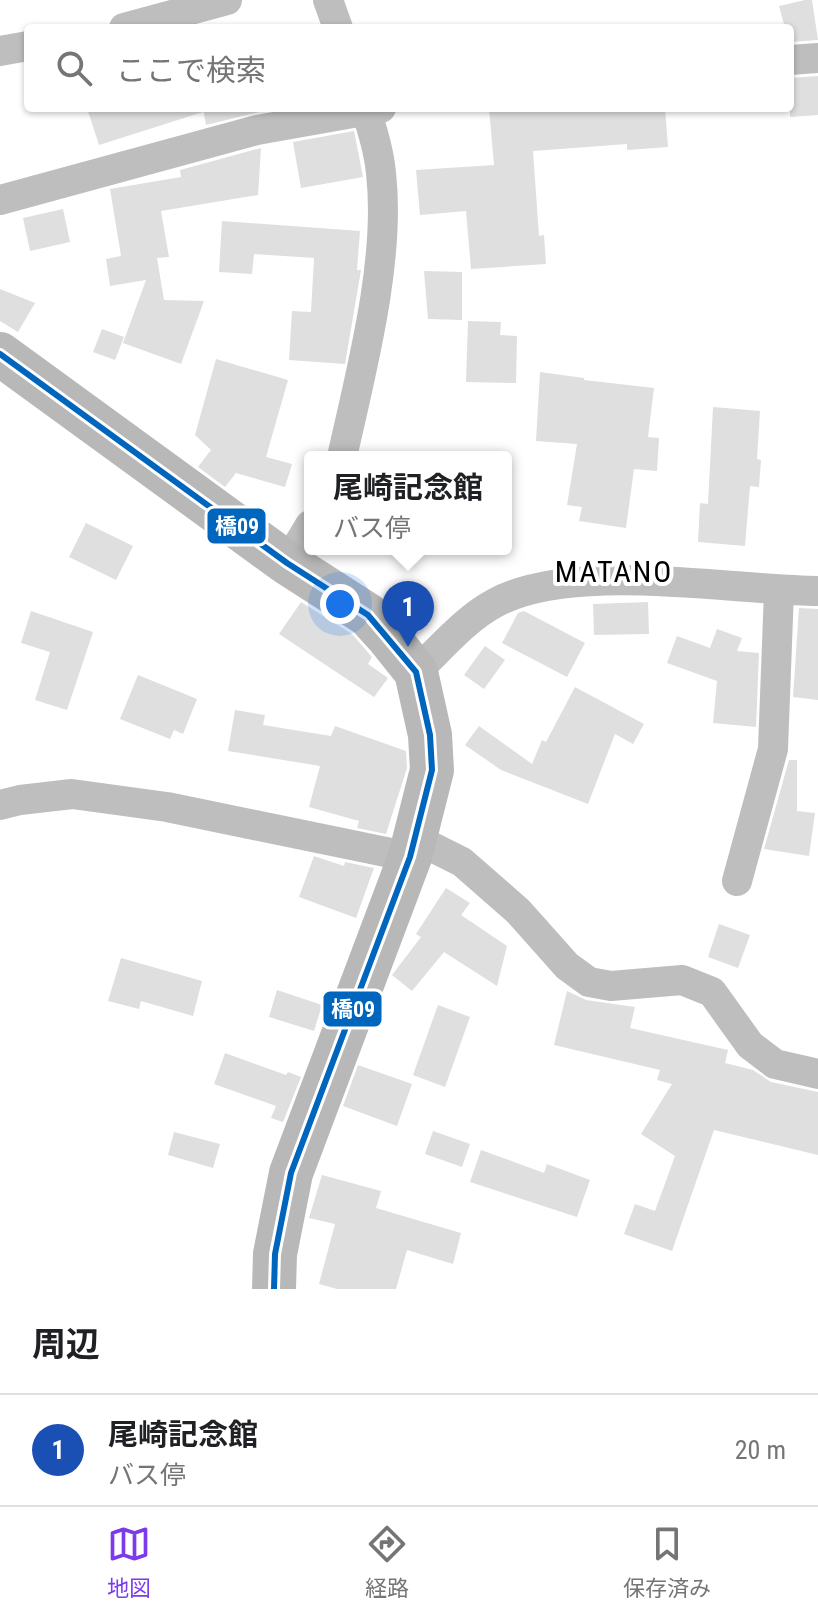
<!DOCTYPE html>
<html lang="ja">
<meta charset="utf-8">
<style>
:root{--surface:#fff;--page:#f2f2f2;--text:#202124;--muted:#757577;--line:#e0e0e0;--accent:#7c3aed}
body{margin:0;font-family:"Roboto Condensed","Noto Sans JP",sans-serif;background:var(--page);color:var(--text)}
.you{position:absolute;left:340px;top:604px;width:28px;height:28px;margin:-20px;border:6px solid #fff;border-radius:50%;background:#1a73e8;box-shadow:0 0 0 12px #1a73e833}
.badge{display:grid;place-items:center;width:52px;height:52px;border-radius:50%;background:var(--accent);color:#fff;font-size:26px;font-weight:700}
.pin{position:absolute;translate:-50% -66px;filter:drop-shadow(0 2px 4px #0008)}
.pin::after{content:'';position:absolute;top:42px;width:28px;height:24px;background:inherit;clip-path:polygon(0 0,100% 0,50% 100%)}
.popup{position:absolute;left:304px;top:451px;width:208px;height:104px;box-sizing:border-box;display:grid;place-content:center;border-radius:8px;background:var(--surface);filter:drop-shadow(0 2px 6px #0005);font-size:26px;white-space:nowrap;color:var(--muted)}
.popup b{font-size:30px;color:var(--text)}
.popup::after{content:'';position:absolute;left:50%;top:100%;margin-left:-16px;border:16px solid transparent;border-top-color:var(--surface)}
.list{margin:0;padding:0;list-style:none}
h2{display:flex;justify-content:space-between;align-items:center;height:104px;margin:0;padding:0 32px;font-size:34px}
h2 small{font-size:26px;font-weight:400;color:var(--muted)}
.list li{display:grid;grid-template-columns:52px 1fr auto;gap:24px;align-items:center;box-sizing:border-box;height:112px;padding:0 32px;border-top:2px solid var(--line)}
.list b{display:block;font-size:30px;white-space:nowrap}
.list p{margin:0;font-size:26px;white-space:nowrap;color:var(--muted)}
.list em{font-size:26px;font-style:normal;color:var(--muted)}
.icon{flex:none;width:44px;height:44px;fill:none;stroke:currentColor;stroke-width:2;stroke-linecap:round;stroke-linejoin:round}
.map{position:relative;flex:none;width:818px;height:1289px;overflow:hidden}
.search{position:absolute;background:var(--surface);box-shadow:0 2px 6px #0004;left:24px;right:24px;top:24px;height:88px;display:flex;align-items:center;gap:20px;box-sizing:border-box;padding:0 28px;border-radius:8px;color:var(--muted);font-size:30px}
.sheet{height:216px;background:var(--surface)}
nav{display:flex;justify-content:space-around;align-items:center;box-sizing:border-box;height:112px;border-top:2px solid var(--line);background:var(--surface);font-size:22px;color:var(--muted)}
nav a{display:grid;justify-items:center;gap:4px}
nav .on{color:var(--accent)}
.map>svg:first-child{display:block}
.building{fill:#dfdfdf}
.lines{fill:none;stroke-linecap:round;stroke-linejoin:round}
.street{stroke:#bebebe;stroke-width:30}
.secondary{stroke:#b8b8b8;stroke-width:44}
.bus-1-casing{stroke:#fff;stroke-width:12}
.bus-1{stroke:#0065bd;stroke-width:6}
.labels{text-anchor:middle;dominant-baseline:central;stroke-width:8;stroke-linejoin:round;paint-order:stroke}
.quarter-label{font-size:30px;letter-spacing:2px;fill:#000;stroke:#fff}
.line-badge{stroke:#fff;stroke-width:3}
.badge-label{font-size:22px;text-anchor:middle;font-weight:bold;fill:#fff}
</style>
<div class="map">
<svg width="818" height="1289" viewBox="0 0 818 1289">
<rect width="100%" height="100%" fill="#fff"/>
<g class="building">
<polygon points="805,0 812,0 818,40 790,42 790,28 785,28 779,6"/>
<polygon points="818,76 818,115 790,117 790,78"/>
<polygon points="87,108 202,108 203,112 99,145"/>
<polygon points="203,108 263,108 263,111 206,125"/>
<polygon points="489,108 665,108 668,147 627,150 627,144 533,151 539,236 544,235 546,264 471,269 466,211 420,215 416,170 494,165"/>
<polygon points="354,131 363,177 301,188 293,142"/>
<polygon points="261,148 258,195 161,211 169,257 157,258 164,300 204,301 181,364 123,343 146,280 110,286 106,259 121,256 110,189 181,177 180,170"/>
<polygon points="63,209 70,242 30,251 23,218"/>
<polygon points="222,221 360,231 357,270 361,270 360,276 345,364 289,360 292,311 311,312 314,258 254,254 252,274 219,272"/>
<polygon points="424,271 462,272 462,320 428,319"/>
<polygon points="0,289 35,303 18,332 0,321"/>
<polygon points="468,321 501,322 500,335 517,336 516,383 466,382"/>
<polygon points="102,329 124,337 115,360 93,352"/>
<polygon points="216,359 288,380 266,457 292,464 285,487 236,473 225,487 198,467 211,450 195,435"/>
<polygon points="540,372 584,378 584,380 654,388 648,437 659,438 657,471 634,469 626,528 579,521 582,507 567,505 577,444 536,441"/>
<polygon points="713,407 760,411 757,459 761,460 759,487 750,486 745,546 698,542 700,503 708,504"/>
<polygon points="86,523 133,546 116,580 69,557"/>
<polygon points="301,602 352,634 372,657 368,664 388,678 374,697 279,634"/>
<polygon points="648,602 649,634 594,635 593,604"/>
<polygon points="799,608 818,609 818,700 793,697"/>
<polygon points="31,611 93,632 67,710 35,700 50,652 21,643"/>
<polygon points="524,611 585,643 567,677 502,643 518,613"/>
<polygon points="717,629 742,638 737,651 759,653 756,727 713,723 717,681 667,663 677,636 710,648"/>
<polygon points="485,646 505,660 484,689 464,675"/>
<polygon points="138,675 197,699 183,734 174,730 170,739 120,719"/>
<polygon points="575,687 644,724 633,744 615,734 588,804 501,770 465,745 479,726 532,764 542,740 546,742"/>
<polygon points="235,710 265,715 263,725 331,736 335,726 406,751 407,768 386,834 357,828 359,821 309,807 320,766 228,751"/>
<polygon points="789,760 797,760 797,811 815,813 809,856 764,849"/>
<polygon points="314,856 344,866 345,862 374,868 356,918 299,897"/>
<polygon points="446,888 470,903 461,915 507,946 497,986 444,952 412,991 392,975 421,937 416,934"/>
<polygon points="719,924 750,935 738,968 708,957"/>
<polygon points="121,958 202,981 193,1016 141,1001 139,1009 108,1001"/>
<polygon points="277,990 322,1005 314,1031 269,1017"/>
<polygon points="567,991 586,1000 635,1007 630,1028 728,1050 725,1063 753,1070 771,1082 818,1092 818,1155 714,1130 672,1251 624,1234 635,1204 655,1211 675,1156 641,1134 672,1084 657,1080 660,1070 554,1045"/>
<polygon points="438,1005 470,1017 445,1087 413,1075"/>
<polygon points="225,1053 286,1075 288,1072 301,1077 283,1122 271,1118 276,1106 214,1084"/>
<polygon points="358,1065 412,1084 397,1126 343,1106"/>
<polygon points="433,1131 470,1144 462,1167 425,1154"/>
<polygon points="174,1132 220,1144 213,1168 168,1155"/>
<polygon points="481,1150 544,1173 547,1164 590,1180 577,1217 470,1182"/>
<polygon points="322,1175 381,1191 376,1208 461,1233 453,1264 407,1250 396,1289 337,1289 319,1284 335,1224 309,1218"/>
</g>
<g class="lines">
<g class="street">
<polyline points="328,0 338,28"/>
<polyline points="124,28 227,0"/>
<polyline points="0,51 28,46"/>
<polyline points="790,60 818,58"/>
<polyline points="0,200 257,130 381,108"/>
<path d="M342 457C361 372 391 260 381 173 379 152 372 128 365 108"/>
<polyline points="287,563 310,525"/>
<path d="M416 672C440 649 465 619 495 603 572 561 729 590 818 591"/>
<polyline points="0,805 20,800 72,794 167,807 410,857"/>
<polyline points="416,839 462,862 518,911 567,966 589,982 611,986 682,980 712,992 750,1045 775,1064 818,1074"/>
<polyline points="737,881 773,749 779,591"/>
</g>
<polyline class="secondary" points="0,354 287,563 368,615 388,637 416,672 430,735 432,770 410,857 291,1173 275,1254 274,1289"/>
<g class="bus-1-casing">
<polyline id="bus-1" points="0,354 287,563 368,615 416,672 430,735 432,770 410,857 291,1173 275,1254 274,1289"/>
</g>
<use href="#bus-1" class="bus-1"/>
</g>
<g class="labels">
<g class="quarter-label">
<text x="614" y="571">MATANO</text>
</g>
</g>
<g class="line-badge">
<rect x="206" y="507" width="61" height="38" rx="8" fill="#0065bd"/>
<rect x="322" y="990" width="61" height="38" rx="8" fill="#0065bd"/>
</g>
<g class="badge-label">
<text x="237" y="534">橋09</text>
<text x="353" y="1017">橋09</text>
</g>
</svg>
<div class="you"></div>
<div class="pin badge" style="left:408px;top:647px;background:#1a4fb4">1</div>
<div class="popup"><b>尾崎記念館</b>バス停</div>
<div class="search"><svg class="icon" aria-label="search" viewBox="0 0 24 24"><circle cx="10" cy="10" r="6"/><path d="M15 15l6 6"/></svg>ここで検索</div>
</div>
<section class="sheet">
<h2>周辺<small></small></h2>
<ul class="list">
<li><span class="badge" style="background:#1a4fb4">1</span><div><b>尾崎記念館</b><p>バス停</p></div><em>20 m</em></li>
</ul>
</section>
<nav>
<a class="on"><svg class="icon" aria-label="map" viewBox="0 0 24 24"><path d="M3 6l6-2 6 2 6-2v14l-6 2-6-2-6 2zM9 4v14M15 6v14"/></svg>地図</a>
<a><svg class="icon" aria-label="directions" viewBox="0 0 24 24"><path d="M12 3l9 9-9 9-9-9zM9 14v-3h6M13 9l2 2-2 2"/></svg>経路</a>
<a><svg class="icon" aria-label="saved" viewBox="0 0 24 24"><path d="M7 4h10v16l-5-4-5 4z"/></svg>保存済み</a>
</nav>
